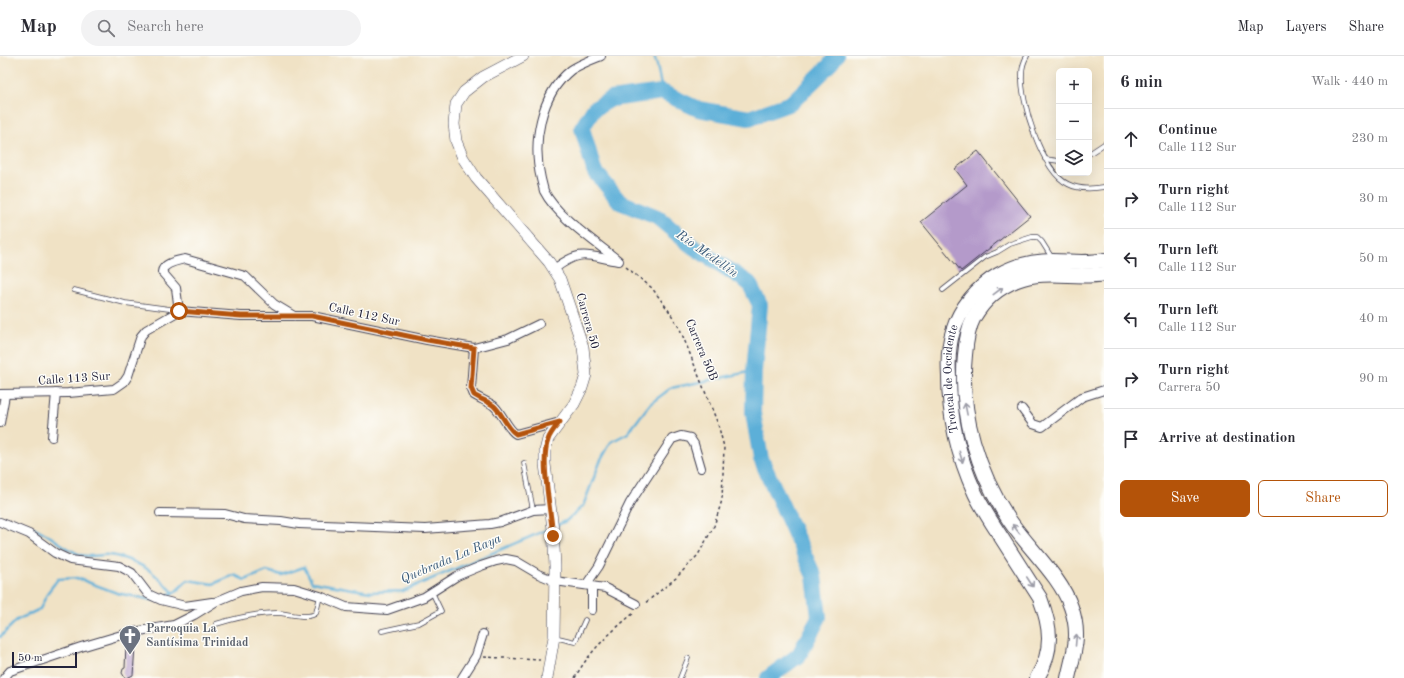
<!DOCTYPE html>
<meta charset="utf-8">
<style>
:root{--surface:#fff;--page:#f2f2f3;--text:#2b2b33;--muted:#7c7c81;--line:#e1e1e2;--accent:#b45309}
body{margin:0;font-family:"Old Standard TT",serif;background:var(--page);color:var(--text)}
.controls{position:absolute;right:12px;top:12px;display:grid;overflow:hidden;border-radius:6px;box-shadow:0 4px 16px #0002}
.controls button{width:36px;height:36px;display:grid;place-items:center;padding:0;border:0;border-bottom:1px solid var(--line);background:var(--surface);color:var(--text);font:20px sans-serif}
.scale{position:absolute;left:12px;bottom:10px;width:65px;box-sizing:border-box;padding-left:4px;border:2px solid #22223b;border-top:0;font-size:11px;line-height:14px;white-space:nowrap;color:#22223b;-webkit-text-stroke:3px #fdfcf7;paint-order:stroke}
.stop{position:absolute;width:12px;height:12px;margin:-9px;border:3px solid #b45309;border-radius:50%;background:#fff}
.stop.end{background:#b45309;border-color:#fff;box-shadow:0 1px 4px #0008}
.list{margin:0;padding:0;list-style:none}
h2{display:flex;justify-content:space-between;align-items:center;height:52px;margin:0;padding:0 16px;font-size:17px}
h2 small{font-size:13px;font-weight:400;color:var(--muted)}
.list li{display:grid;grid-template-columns:26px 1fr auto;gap:12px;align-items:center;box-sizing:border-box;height:60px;padding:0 16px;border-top:1px solid var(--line)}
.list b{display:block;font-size:15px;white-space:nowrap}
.list p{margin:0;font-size:13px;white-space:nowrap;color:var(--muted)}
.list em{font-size:13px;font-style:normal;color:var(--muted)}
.actions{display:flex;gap:8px;padding:12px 16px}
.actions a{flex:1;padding:9px 0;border:1px solid var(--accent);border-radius:6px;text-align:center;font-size:14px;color:var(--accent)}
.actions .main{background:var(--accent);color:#fff}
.icon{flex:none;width:22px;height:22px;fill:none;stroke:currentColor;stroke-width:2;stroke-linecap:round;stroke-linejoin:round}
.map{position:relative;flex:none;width:1104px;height:622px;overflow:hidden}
header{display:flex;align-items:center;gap:24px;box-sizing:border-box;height:56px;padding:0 20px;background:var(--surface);border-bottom:1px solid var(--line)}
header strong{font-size:19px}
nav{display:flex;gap:22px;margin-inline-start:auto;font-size:14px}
.search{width:280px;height:36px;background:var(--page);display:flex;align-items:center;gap:10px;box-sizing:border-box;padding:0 14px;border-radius:22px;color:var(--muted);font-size:15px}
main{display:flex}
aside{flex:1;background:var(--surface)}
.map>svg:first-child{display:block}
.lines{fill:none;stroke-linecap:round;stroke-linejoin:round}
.stream{stroke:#5cafd8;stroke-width:2.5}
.river{stroke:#5cafd8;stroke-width:16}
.building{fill:#b49aca}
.lane-casing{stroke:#413f50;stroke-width:5.5}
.street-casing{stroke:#413f50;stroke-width:10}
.secondary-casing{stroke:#413f50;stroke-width:12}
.highway-casing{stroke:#413f50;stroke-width:16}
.path{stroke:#413f50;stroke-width:1.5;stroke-dasharray:3 3;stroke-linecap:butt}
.lane{stroke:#fff;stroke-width:4}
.street{stroke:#fff;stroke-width:8}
.secondary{stroke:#fff;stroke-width:11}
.highway{stroke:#fff;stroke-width:14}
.oneway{stroke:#9c9ca7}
.route{stroke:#b45309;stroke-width:5}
.labels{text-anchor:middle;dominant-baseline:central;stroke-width:3;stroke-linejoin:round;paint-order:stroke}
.street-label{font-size:12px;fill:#22223b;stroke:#fdfcf7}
.worship-label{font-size:12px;font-weight:bold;fill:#5b616d;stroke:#fdfcf7;text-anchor:start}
.water-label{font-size:13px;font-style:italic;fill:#395a7a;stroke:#fdfcf7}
</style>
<header>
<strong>Map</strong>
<div class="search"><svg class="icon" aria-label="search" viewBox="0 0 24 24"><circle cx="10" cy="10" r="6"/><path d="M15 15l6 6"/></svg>Search here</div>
<nav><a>Map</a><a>Layers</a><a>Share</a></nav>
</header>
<main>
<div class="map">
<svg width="1104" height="622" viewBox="0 0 1104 622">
<rect width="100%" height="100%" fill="#fdfcf7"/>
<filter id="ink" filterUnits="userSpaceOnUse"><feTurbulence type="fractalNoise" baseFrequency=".025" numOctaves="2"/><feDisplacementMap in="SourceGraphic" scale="8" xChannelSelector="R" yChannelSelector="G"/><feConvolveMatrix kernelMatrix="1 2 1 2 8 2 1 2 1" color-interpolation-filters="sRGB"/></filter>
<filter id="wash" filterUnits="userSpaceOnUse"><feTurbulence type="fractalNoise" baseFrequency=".012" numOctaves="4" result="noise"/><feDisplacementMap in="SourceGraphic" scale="16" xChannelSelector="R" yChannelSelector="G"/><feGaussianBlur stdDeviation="0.9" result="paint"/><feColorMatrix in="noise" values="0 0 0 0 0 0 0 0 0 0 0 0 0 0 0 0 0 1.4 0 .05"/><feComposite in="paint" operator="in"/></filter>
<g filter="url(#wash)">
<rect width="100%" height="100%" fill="#f0e2c5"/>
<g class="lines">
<g class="stream">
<polyline points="654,0 657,9 662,36"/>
<path d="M12 469C34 462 61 492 81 499 90 502 100 498 109 499 121 500 138 507 149 514 158 521 166 529 174 537L188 524 213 528 234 519 245 524 267 515 281 519 304 511 312 526 370 536 403 535 551 472"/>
<polyline points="555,470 566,465 583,450 600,406 611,386 628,377 650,348 671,332 754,315"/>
<polyline points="161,541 174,537"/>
<polyline points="0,581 17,564 40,553 48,536 58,523 77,522 117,537 152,544 154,544"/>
</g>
<polyline class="river" points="768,622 799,599 819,561 814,520 761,403 753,357 754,315 760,249 749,227 692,190 657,161 620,146 594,114 582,72 594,53 611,43 662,36 698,53 749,62 791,47 829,10 836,0"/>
</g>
<g id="blocks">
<g class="building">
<polygon points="978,95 1030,160 961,215 921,166 967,129 955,113"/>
<polygon points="126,589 135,590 133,619 127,622 125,622 122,617 123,613 125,612"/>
</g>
</g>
</g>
<g filter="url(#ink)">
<use href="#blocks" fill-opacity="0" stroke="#413f50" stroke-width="1"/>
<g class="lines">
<g class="lane-casing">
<g id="lane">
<path d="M1027 0C1024 5 1022 12 1022 18 1020 45 1042 116 1068 128 1079 134 1092 133 1104 131"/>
<polyline points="1089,98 1104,88"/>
<polyline points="1045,103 1059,105"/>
<polyline points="74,234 125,247 177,254"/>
<polyline points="943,234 985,201 997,196 1010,188 1032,181 1037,181 1042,186 1052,202"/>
<polyline points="524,407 533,454"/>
<path d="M216 568C236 562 256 557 277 557 287 557 309 564 316 557L320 540"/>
<polyline points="382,575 419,567 441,555 432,536"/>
<polyline points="554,581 575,586 585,564"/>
<polyline points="680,622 688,602"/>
</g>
</g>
<g class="street-casing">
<g id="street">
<path d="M601 0C591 4 580 8 571 14 540 39 532 87 541 123 542 127 543 131 544 135 557 161 597 187 619 205"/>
<path d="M554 213C582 192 587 200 618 205"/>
<path d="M179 255 241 260H312L427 284 474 292 471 332 474 339C480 343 489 346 494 350 502 357 508 374 516 378L560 366"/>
<path d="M179 255 176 232 162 216C163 207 177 205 185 203L245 220 274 248 294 260"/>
<polyline points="474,292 508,283 539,268"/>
<polyline points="0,338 68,337 114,333 124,326 128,320 141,280 146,274 179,255"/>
<polyline points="1022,353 1033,368 1042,371 1082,341 1104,334"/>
<polyline points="0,367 5,339"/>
<polyline points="52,381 56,337"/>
<polyline points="160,457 225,458 244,463 281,465 299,468 425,473 490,468 500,466 533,454 550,453"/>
<polyline points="0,466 29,478 55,497 70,504 119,510 132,517 148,538 161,544 185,550 212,546"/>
<polyline points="586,529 599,510 630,447 672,383 681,380 690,382 694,388 701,412"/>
<polyline points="592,530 592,554"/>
<polyline points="4,622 10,615 81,591 128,577 174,569 194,559 215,546 241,535 262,531 294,532 320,540 346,551 387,554 424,541 457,520 481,510 496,505 506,503 516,505 538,518 555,525 605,532 636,548"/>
<polyline points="462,622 476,600 483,578"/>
</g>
</g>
<g class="secondary-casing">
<polyline id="secondary" points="523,0 483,21 464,36 456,48 454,68 456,85 463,102 476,122 549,206 560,223 583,291 586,319 582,332 574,348 548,383 545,395 545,408 553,473 555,510 554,581 547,622"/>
</g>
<g class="highway-casing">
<g id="highway">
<path id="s1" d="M1037 622C1054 594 1051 571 1040 542 1027 522 1014 501 1001 481 992 467 982 452 975 437 958 400 949 360 949 320 948 304 948 290 953 275 960 252 977 231 998 219 1014 210 1034 205 1053 205 1070 205 1087 208 1104 204"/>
<path d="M1068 622C1074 595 1081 579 1071 551 1061 521 1028 492 1010 465 978 418 959 356 965 299 966 286 968 272 974 261 984 244 999 231 1017 224 1046 213 1076 223 1104 218"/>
</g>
</g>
<g class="path">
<polyline points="626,211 652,232 669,255 680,273 718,368 724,391 722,444 714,470 698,499 676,522 644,548"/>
<polyline points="484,601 540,604"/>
<path d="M575 622C588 596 613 574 635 556"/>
</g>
<use href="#lane" class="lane"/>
<use href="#street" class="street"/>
<use href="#secondary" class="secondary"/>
<use href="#highway" class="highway"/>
</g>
<defs><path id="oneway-shaft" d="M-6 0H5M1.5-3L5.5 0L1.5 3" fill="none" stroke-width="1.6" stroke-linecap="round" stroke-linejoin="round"/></defs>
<g class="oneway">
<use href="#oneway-shaft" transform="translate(998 235) rotate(-37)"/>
<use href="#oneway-shaft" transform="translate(966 353) rotate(-101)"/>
<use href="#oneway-shaft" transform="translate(961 401) rotate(73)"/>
<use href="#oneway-shaft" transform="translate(1016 473) rotate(-128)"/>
<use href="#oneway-shaft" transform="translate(1030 526) rotate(57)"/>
<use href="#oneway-shaft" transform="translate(1076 584) rotate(-85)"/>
</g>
</g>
<g class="lines" filter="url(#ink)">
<path class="route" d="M179 255 241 260H312L427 284 474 292 471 332 474 339C480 343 489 346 494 350 502 357 508 374 516 378L560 366C556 371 550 377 548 384 540 404 551 456 553 480"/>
</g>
<defs>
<g id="church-pin" transform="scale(1.15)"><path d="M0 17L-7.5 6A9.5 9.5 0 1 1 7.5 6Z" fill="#6b7280" stroke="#fdfcf7"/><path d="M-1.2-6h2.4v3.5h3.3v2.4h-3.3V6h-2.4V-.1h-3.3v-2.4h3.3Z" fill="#fff"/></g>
</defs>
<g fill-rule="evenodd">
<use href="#church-pin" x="130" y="580"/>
</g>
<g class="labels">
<g class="street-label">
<text transform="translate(364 259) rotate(12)">Calle 112 Sur</text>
<text transform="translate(587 265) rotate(74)">Carrera 50</text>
<text transform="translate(701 294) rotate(67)">Carrera 50B</text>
<text transform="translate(74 323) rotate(-4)">Calle 113 Sur</text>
<text stroke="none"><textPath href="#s1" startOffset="325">Troncal de Occidente</textPath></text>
</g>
<g class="worship-label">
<text x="146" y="573">Parroquia La<tspan x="146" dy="14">Santísima Trinidad</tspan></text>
</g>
<g class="water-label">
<text transform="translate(707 198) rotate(35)">Río Medellín</text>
<text transform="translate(451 503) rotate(-23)">Quebrada La Raya</text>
</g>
</g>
</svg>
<div class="controls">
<button>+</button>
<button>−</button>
<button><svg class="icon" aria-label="layers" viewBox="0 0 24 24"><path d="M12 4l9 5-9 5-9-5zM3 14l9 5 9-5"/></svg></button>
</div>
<div class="scale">50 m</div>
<div class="stop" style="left:179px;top:255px"></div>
<div class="stop end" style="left:553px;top:480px"></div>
</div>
<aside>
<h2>6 min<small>Walk · 440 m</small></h2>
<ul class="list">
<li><svg class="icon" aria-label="ahead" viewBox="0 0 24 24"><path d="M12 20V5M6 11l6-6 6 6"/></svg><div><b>Continue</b><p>Calle 112 Sur</p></div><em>230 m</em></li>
<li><svg class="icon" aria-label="right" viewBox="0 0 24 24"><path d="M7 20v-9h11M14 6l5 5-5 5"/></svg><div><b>Turn right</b><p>Calle 112 Sur</p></div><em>30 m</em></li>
<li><svg class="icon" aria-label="left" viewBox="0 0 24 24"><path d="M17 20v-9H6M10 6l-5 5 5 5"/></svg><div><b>Turn left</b><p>Calle 112 Sur</p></div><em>50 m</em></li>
<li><svg class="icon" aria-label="left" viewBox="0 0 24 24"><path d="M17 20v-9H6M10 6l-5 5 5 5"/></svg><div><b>Turn left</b><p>Calle 112 Sur</p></div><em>40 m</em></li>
<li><svg class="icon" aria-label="right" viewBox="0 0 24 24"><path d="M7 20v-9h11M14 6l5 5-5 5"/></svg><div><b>Turn right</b><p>Carrera 50</p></div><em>90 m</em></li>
<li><svg class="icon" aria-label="arrive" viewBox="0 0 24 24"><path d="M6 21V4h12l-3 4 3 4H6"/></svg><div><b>Arrive at destination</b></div></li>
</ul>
<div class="actions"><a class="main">Save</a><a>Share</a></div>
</aside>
</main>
